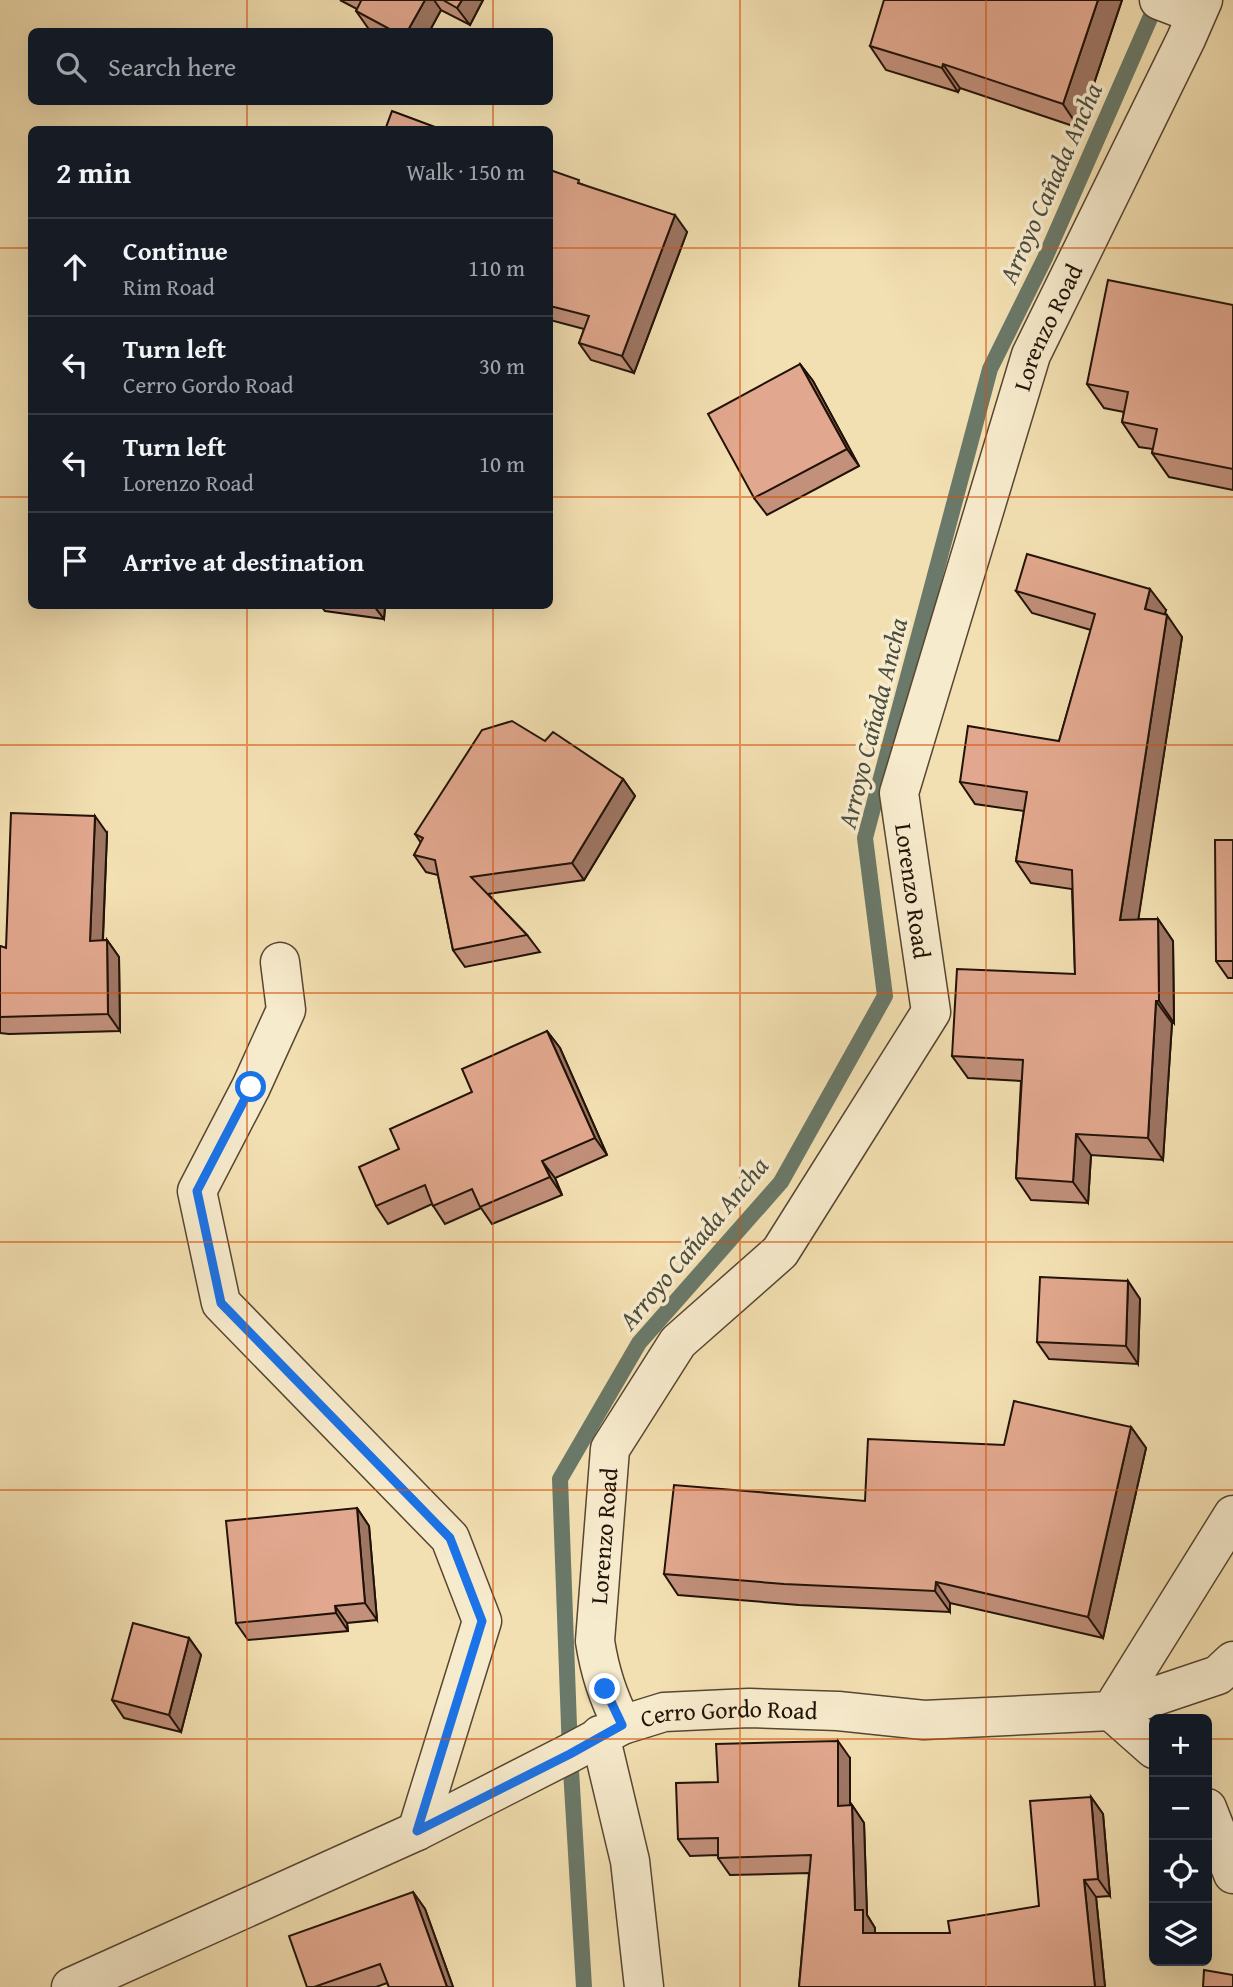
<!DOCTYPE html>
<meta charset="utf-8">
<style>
:root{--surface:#171b24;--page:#20242c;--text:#f1f3f6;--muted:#9ea1a6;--line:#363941}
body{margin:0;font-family:"Gentium Book Plus",serif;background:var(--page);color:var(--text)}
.controls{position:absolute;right:21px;bottom:21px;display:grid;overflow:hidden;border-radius:10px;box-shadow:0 7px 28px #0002}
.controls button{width:63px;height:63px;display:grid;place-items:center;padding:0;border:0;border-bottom:2px solid var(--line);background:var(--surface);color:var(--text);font:35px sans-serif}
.stop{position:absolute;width:21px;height:21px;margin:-16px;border:5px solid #1a73e8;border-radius:50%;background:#fff}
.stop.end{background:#1a73e8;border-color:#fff;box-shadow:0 2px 7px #0008}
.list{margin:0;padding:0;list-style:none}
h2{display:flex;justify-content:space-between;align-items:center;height:91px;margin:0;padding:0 28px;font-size:30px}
h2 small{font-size:23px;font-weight:400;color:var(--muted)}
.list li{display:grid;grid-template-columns:46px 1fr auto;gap:21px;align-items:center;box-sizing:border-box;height:98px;padding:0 28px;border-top:2px solid var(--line)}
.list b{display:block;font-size:26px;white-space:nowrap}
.list p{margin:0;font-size:23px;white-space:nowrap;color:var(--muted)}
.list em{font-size:23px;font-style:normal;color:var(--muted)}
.icon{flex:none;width:38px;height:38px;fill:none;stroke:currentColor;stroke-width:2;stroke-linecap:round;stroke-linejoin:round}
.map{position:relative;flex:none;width:1233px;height:1987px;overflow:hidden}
.search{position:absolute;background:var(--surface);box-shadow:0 7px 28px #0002;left:28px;top:28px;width:525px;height:77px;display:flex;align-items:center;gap:18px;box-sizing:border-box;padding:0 24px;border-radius:10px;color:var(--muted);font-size:26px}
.panel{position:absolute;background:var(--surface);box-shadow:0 7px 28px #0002;left:28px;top:126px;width:525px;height:483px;border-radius:10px}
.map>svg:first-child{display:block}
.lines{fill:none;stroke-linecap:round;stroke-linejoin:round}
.stream{stroke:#6a7969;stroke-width:16}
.minor-casing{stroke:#564632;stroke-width:41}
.minor{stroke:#f7ebcd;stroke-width:38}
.wall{fill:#c2907b;stroke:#211207;stroke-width:2}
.shaded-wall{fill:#9e7664;stroke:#211207;stroke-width:2}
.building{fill:#e2a88f;stroke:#211207;stroke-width:2}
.route{stroke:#1a73e8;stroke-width:9}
.grid{fill:none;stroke:#d4520c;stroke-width:2;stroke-opacity:0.55}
.labels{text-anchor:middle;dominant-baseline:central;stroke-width:7;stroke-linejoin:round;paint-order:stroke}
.street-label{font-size:24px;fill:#211207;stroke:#f7ebcd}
.water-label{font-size:26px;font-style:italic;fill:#4c4e40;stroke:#f7ebcd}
</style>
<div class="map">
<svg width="1233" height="1987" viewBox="0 0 1233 1987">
<rect width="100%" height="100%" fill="#f3e0b2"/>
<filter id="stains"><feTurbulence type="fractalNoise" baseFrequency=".00286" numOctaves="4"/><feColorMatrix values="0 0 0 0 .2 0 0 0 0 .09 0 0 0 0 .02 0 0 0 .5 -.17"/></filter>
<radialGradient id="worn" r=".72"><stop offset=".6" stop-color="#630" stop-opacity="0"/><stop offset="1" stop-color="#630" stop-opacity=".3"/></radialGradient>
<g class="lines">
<polyline class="stream" points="584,1987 570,1753 560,1479 639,1343 781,1182 885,996 865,838 990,369 1045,258 1158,0"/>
<g class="minor-casing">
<g id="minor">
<polyline points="1159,0 1180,8"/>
<polyline points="280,962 286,1010 251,1087 197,1191 221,1303 450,1538 482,1621 417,1831"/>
<polyline points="1111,1711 1218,1675 1233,1661"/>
<polyline points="1111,1711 1154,1749"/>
<path id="s1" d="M622 1725C608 1696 600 1673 595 1641L610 1449 678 1342 780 1252 931 1012 899 793 1031 355 1186 39 1203 0"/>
<polyline points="600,1735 630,1861 644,1987"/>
<polyline points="1207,1808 1233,1874"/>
<path id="s2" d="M71 1987 417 1831 570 1753 622 1725 664 1712 749 1708 838 1711 924 1720 1111 1711 1233 1515"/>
</g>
</g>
<use href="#minor" class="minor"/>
</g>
<g class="wall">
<polygon points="340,0 483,0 470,25 441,10 429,32 375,32 368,28 356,11 357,9"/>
<polygon points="1122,0 1079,128 960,88 958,92 886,70 870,46"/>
<polygon points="550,170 687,232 634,373 591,360 579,343 584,329 550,320"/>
<polygon points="1233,305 1233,490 1169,477 1152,453 1153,449 1139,447 1122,422 1124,412 1104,408 1087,384"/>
<polygon points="800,364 813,381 859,466 767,515 754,498"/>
<polygon points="1016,591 1166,610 1164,614 1182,637 1138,919 1158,919 1173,941 1174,1023 1172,1023 1163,1160 1091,1155 1088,1203 1031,1200 1016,1178 1021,1081 968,1078 952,1056 1075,974 1072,889 1031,883 1016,861 1024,811 975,804 960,782 1059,741 1091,630 1032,613"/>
<polygon points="321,606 385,606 384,619 325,611"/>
<polygon points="545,741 623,779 635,796 584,880 488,894 527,935 540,952 465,967 453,950 438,875 426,872 414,855 421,843 415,834"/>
<polygon points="107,833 103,940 107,940 119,957 120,1031 9,1034 0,1033 0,946 6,948"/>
<polygon points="1233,840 1233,978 1228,978 1216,961"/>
<polygon points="547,1031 560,1048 607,1155 555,1178 562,1195 492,1224 481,1208 445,1224 432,1204 388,1224 376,1206 399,1149 472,1092"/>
<polygon points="1128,1281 1140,1299 1138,1364 1049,1359 1037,1342"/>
<polygon points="1131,1427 1146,1448 1103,1638 950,1603 950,1612 799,1605 678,1595 664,1574 865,1501 1004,1445"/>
<polygon points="357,1508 369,1526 377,1620 347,1623 348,1631 248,1640 236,1623"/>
<polygon points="189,1638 201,1655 181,1732 124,1718 112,1700"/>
<polygon points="850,1758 850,1805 852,1805 864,1823 867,1915 875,1928 875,1933 950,1933 1039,1906 1091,1797 1103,1814 1110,1896 1096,1897 1105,1987 799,1987 809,1873 730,1875 718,1858 718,1855 690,1856 678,1839 718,1782"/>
<polygon points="413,1892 425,1909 453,1987 389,1987 387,1983 376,1987 307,1987"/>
</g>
<g class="shaded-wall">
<polygon points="425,0 434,0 441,10 429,32 407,32"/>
<polygon points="462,0 483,0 470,25 457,8"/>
<polygon points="1098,0 1122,0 1079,128 1063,104"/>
<polygon points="943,64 960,88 958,92 942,68"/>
<polygon points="675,215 687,232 634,373 622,356"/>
<polygon points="800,364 813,381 859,466 847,449"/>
<polygon points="1150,589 1166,610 1160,631 1145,609"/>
<polygon points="374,606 385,606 384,619"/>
<polygon points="1167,615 1182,637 1135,941 1120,920"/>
<polygon points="623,779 635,796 584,880 572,863"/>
<polygon points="95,816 107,833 102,958 90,941"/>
<polygon points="1158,919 1173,941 1174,1023 1159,1001"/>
<polygon points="107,940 119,957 120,1031 108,1014"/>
<polygon points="1156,1001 1172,1023 1163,1160 1148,1138"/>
<polygon points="547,1031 560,1048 607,1155 595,1138"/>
<polygon points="1076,1134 1091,1155 1088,1203 1073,1182"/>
<polygon points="542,1161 555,1178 562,1195 550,1177"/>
<polygon points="1128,1281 1140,1299 1138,1364 1126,1346"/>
<polygon points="1131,1427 1146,1448 1103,1638 1088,1617"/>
<polygon points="357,1508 369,1526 377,1620 365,1603"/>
<polygon points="936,1582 950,1603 950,1612 935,1591"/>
<polygon points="335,1606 347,1623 348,1631 336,1613"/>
<polygon points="189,1638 201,1655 181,1732 169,1715"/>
<polygon points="838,1741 850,1758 850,1823 838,1806"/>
<polygon points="1091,1797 1103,1814 1110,1896 1098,1879"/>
<polygon points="852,1805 864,1823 867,1915 875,1928 875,1951 863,1933 855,1910"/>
<polygon points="1084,1880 1096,1897 1105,1987 1095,1987"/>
<polygon points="413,1892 425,1909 453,1987 447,1987"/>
</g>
<g class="building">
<polygon points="360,0 425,0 407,32 395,32 356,11 361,1"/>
<polygon points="443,0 462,0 457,8"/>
<polygon points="884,0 1098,0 1063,104 943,64 942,68 870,46"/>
<polygon points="392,111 443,130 385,130"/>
<polygon points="550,170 579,180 578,183 675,215 622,356 579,343 589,316 550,306"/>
<polygon points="1108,280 1233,305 1233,469 1152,453 1157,429 1122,422 1128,392 1087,384"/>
<polygon points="800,364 847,449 754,498 708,414"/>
<polygon points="1027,554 1150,589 1145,609 1167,615 1120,920 1158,919 1159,1001 1156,1001 1148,1138 1076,1134 1073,1182 1016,1178 1023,1060 952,1056 957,969 1075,974 1072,870 1016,861 1027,792 960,782 968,726 1059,741 1095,614 1016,591"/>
<polygon points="512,721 545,741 553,732 623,779 572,863 471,877 527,935 453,950 435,860 414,855 423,838 415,834 482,730"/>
<polygon points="11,813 95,816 90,941 107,940 108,1014 0,1017 0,946 6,948"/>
<polygon points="1215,840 1233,840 1233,961 1216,961"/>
<polygon points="547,1031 595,1138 542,1161 550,1177 480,1207 472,1189 433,1206 425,1185 376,1206 359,1167 399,1149 390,1129 472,1092 462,1069"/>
<polygon points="1040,1277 1128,1281 1126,1346 1037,1342"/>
<polygon points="1014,1401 1131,1427 1088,1617 936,1582 935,1591 784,1584 664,1574 674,1485 865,1501 868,1439 1004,1445"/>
<polygon points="357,1508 365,1603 335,1606 336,1613 236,1623 226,1521"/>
<polygon points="133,1623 189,1638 169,1715 112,1700"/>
<polygon points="838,1741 838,1806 852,1805 855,1910 863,1910 863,1933 950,1933 948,1921 1039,1906 1030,1801 1091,1797 1098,1879 1084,1880 1095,1987 799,1987 811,1855 718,1858 718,1838 678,1839 676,1783 718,1782 716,1744"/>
<polygon points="413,1892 447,1987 389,1987 380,1964 314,1987 307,1987 289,1936"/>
<polygon points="1204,1970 1233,1975 1233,1987 1203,1987"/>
</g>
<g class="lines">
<polyline class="route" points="251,1087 197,1191 221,1303 450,1538 482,1621 417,1831 570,1754 622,1725 605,1689"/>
</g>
<path class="grid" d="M247 0V32M493 0V32M740 0V1987M986 0V1987M247 102V130M493 102V130M0 248H32M550 248H1233M0 497H32M550 497H1233M247 606V1987M493 606V1987M0 745H1233M0 993H1233M0 1242H1233M0 1490H1233M0 1739H1154M1207 1739H1233"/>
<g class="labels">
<g class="street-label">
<text stroke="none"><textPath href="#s1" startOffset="1538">Lorenzo Road</textPath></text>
<text transform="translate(913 891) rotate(82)">Lorenzo Road</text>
<text stroke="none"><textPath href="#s1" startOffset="194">Lorenzo Road</textPath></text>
<text stroke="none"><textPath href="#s2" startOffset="719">Cerro Gordo Road</textPath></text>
</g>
<g class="water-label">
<text transform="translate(1050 183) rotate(-66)">Arroyo Cañada Ancha</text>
<text transform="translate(872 723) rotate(-76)">Arroyo Cañada Ancha</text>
<text transform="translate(693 1243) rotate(-50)">Arroyo Cañada Ancha</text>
</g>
</g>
<rect width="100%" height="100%" filter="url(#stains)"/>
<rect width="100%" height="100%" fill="url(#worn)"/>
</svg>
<div class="controls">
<button>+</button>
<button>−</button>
<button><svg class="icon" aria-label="locate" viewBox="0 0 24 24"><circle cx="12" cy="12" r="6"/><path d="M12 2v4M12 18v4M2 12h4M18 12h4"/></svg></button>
<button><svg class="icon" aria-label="layers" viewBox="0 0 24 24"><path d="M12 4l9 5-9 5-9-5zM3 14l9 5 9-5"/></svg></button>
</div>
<div class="stop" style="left:251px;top:1087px"></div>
<div class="stop end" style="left:605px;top:1689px"></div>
<div class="search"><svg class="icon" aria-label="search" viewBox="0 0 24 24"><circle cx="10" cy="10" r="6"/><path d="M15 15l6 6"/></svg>Search here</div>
<section class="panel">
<h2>2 min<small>Walk · 150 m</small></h2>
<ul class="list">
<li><svg class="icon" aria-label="ahead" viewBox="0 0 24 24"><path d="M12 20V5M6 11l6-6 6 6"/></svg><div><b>Continue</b><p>Rim Road</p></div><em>110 m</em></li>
<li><svg class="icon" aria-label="left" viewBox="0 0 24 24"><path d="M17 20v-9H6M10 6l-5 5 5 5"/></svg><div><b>Turn left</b><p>Cerro Gordo Road</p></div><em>30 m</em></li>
<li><svg class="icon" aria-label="left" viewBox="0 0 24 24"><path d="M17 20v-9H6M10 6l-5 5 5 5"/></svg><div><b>Turn left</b><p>Lorenzo Road</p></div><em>10 m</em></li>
<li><svg class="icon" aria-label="arrive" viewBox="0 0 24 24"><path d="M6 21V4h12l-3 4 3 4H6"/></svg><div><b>Arrive at destination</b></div></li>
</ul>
</section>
</div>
